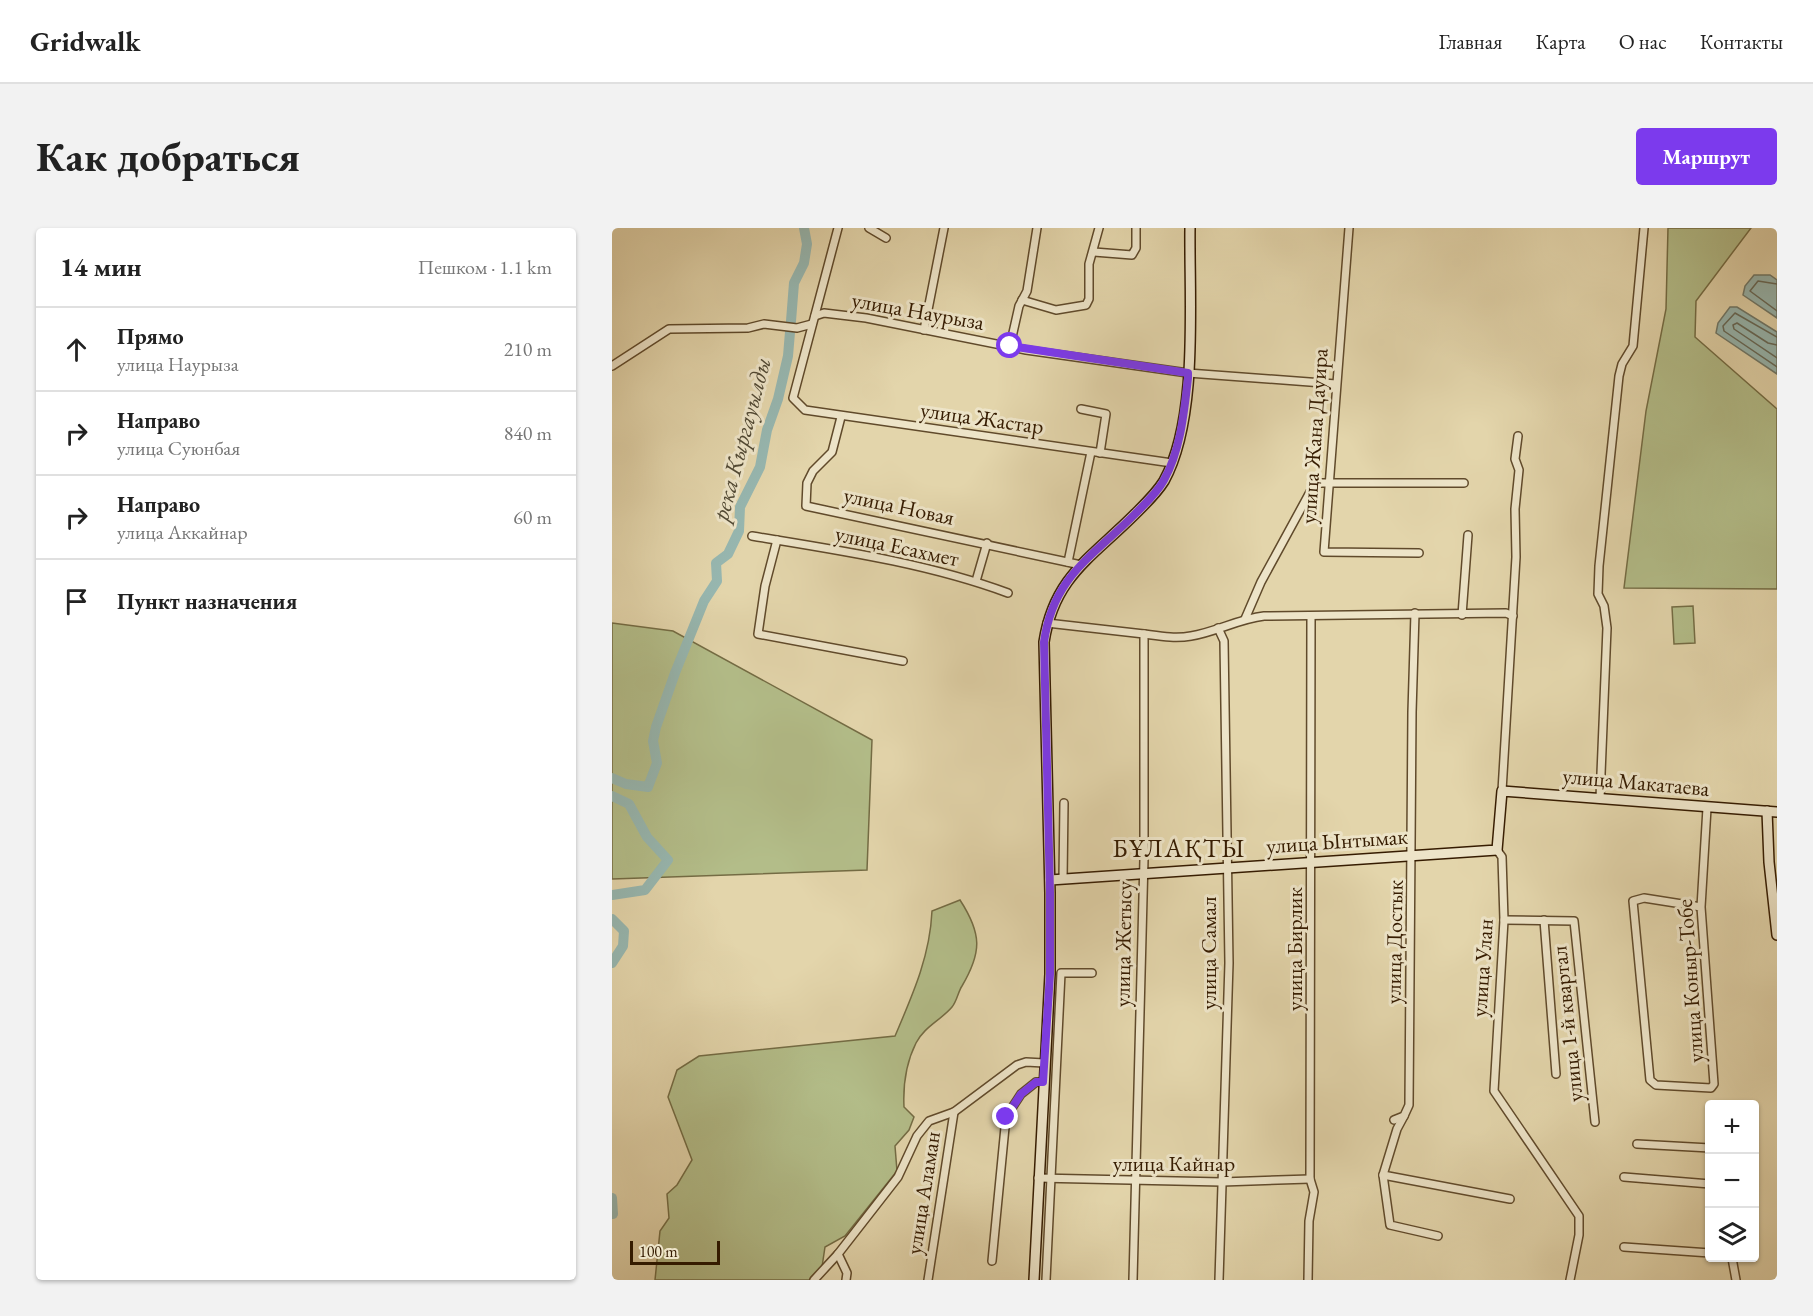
<!DOCTYPE html>
<html lang="ru">
<meta charset="utf-8">
<style>
:root{--surface:#fff;--page:#f2f2f2;--text:#222;--muted:#767676;--line:#e0e0e0;--accent:#7c3aed}
body{margin:0;font-family:"EB Garamond",serif;background:var(--page);color:var(--text)}
.controls{position:absolute;right:18px;bottom:18px;display:grid;overflow:hidden;border-radius:6px;box-shadow:0 2px 4px #0004}
.controls button{width:54px;height:54px;display:grid;place-items:center;padding:0;border:0;border-bottom:2px solid var(--line);background:var(--surface);color:var(--text);font:30px sans-serif}
.scale{position:absolute;left:18px;bottom:15px;width:90px;box-sizing:border-box;padding-left:6px;border:3px solid #351b00;border-top:0;font-size:16px;line-height:21px;white-space:nowrap;color:#351b00;-webkit-text-stroke:4px #ede4c8;paint-order:stroke}
.stop{position:absolute;width:18px;height:18px;margin:-14px;border:4px solid #7c3aed;border-radius:50%;background:#fff}
.stop.end{background:#7c3aed;border-color:#fff;box-shadow:0 2px 6px #0008}
.list{margin:0;padding:0;list-style:none}
h2{display:flex;justify-content:space-between;align-items:center;height:78px;margin:0;padding:0 24px;font-size:26px}
h2 small{font-size:20px;font-weight:400;color:var(--muted)}
.list li{display:grid;grid-template-columns:39px 1fr auto;gap:18px;align-items:center;box-sizing:border-box;height:84px;padding:0 24px;border-top:2px solid var(--line)}
.list b{display:block;font-size:22px;white-space:nowrap}
.list p{margin:0;font-size:20px;white-space:nowrap;color:var(--muted)}
.list em{font-size:20px;font-style:normal;color:var(--muted)}
.icon{flex:none;width:33px;height:33px;fill:none;stroke:currentColor;stroke-width:2;stroke-linecap:round;stroke-linejoin:round}
.map{position:relative;flex:none;width:1165px;height:1052px;overflow:hidden;border-radius:6px}
header{display:flex;align-items:center;gap:36px;box-sizing:border-box;height:84px;padding:0 30px;background:var(--surface);border-bottom:2px solid var(--line)}
header strong{font-size:28px}
nav{display:flex;gap:33px;margin-inline-start:auto;font-size:21px}
.intro{display:flex;align-items:center;justify-content:space-between;box-sizing:border-box;height:144px;padding:0 36px}
h1{margin:0;font-size:42px}
.button{padding:15px 27px;border-radius:6px;background:var(--accent);color:#fff;font-size:21px;font-weight:700}
main{display:flex;gap:36px;padding:0 36px}
aside{flex:1;background:var(--surface);border-radius:6px;box-shadow:0 2px 4px #0004}
.map>svg:first-child{display:block}
.green{fill:#b3bd89;stroke:#746c44;stroke-width:1.5}
.water{fill:#97b7b0;stroke:#70796a;stroke-width:1.5}
.lines{fill:none;stroke-linecap:round;stroke-linejoin:round}
.shore{stroke:#666958;stroke-width:1.5}
.river{stroke:#97b7b0;stroke-width:10}
.street-casing{stroke:#604a2b;stroke-width:10}
.secondary-casing{stroke:#351b00;stroke-width:12}
.street{stroke:#ede4c8;stroke-width:7}
.secondary{stroke:#ede4c8;stroke-width:9}
.route{stroke:#7c3aed;stroke-width:8}
.labels{text-anchor:middle;dominant-baseline:central;stroke-width:6;stroke-linejoin:round;paint-order:stroke}
.street-label{font-size:22px;fill:#351b00;stroke:#ede4c8}
.water-label{font-size:24px;font-style:italic;fill:#524a35;stroke:#ede4c8}
.quarter-label{font-size:26px;letter-spacing:1.5px;fill:#351b00;stroke:#ede4c8}
</style>
<header>
<strong>Gridwalk</strong>
<nav><a>Главная</a><a>Карта</a><a>О нас</a><a>Контакты</a></nav>
</header>
<div class="intro"><h1>Как добраться</h1><a class="button">Маршрут</a></div>
<main>
<aside>
<h2>14 мин<small>Пешком · 1.1 km</small></h2>
<ul class="list">
<li><svg class="icon" aria-label="ahead" viewBox="0 0 24 24"><path d="M12 20V5M6 11l6-6 6 6"/></svg><div><b>Прямо</b><p>улица Наурыза</p></div><em>210 m</em></li>
<li><svg class="icon" aria-label="right" viewBox="0 0 24 24"><path d="M7 20v-9h11M14 6l5 5-5 5"/></svg><div><b>Направо</b><p>улица Суюнбая</p></div><em>840 m</em></li>
<li><svg class="icon" aria-label="right" viewBox="0 0 24 24"><path d="M7 20v-9h11M14 6l5 5-5 5"/></svg><div><b>Направо</b><p>улица Аккайнар</p></div><em>60 m</em></li>
<li><svg class="icon" aria-label="arrive" viewBox="0 0 24 24"><path d="M6 21V4h12l-3 4 3 4H6"/></svg><div><b>Пункт назначения</b></div></li>
</ul>
</aside>
<div class="map">
<svg width="1165" height="1052" viewBox="0 0 1165 1052">
<rect width="100%" height="100%" fill="#e3d5ab"/>
<filter id="stains"><feTurbulence type="fractalNoise" baseFrequency=".00333" numOctaves="4"/><feColorMatrix values="0 0 0 0 .2 0 0 0 0 .09 0 0 0 0 .02 0 0 0 .5 -.17"/></filter>
<radialGradient id="worn" r=".72"><stop offset=".6" stop-color="#630" stop-opacity="0"/><stop offset="1" stop-color="#630" stop-opacity=".3"/></radialGradient>
<g class="green">
<polygon points="1056,0 1139,0 1084,73 1083,109 1165,181 1165,361 1012,360 1034,183 1054,81"/>
<polygon points="1081,378 1083,415 1062,416 1060,379"/>
<polygon points="0,395 61,403 260,512 255,642 0,651"/>
<path d="M348 672C370 706 370 724 350 758 346 764 345 773 340 779 329 792 312 799 304 815 294 835 291 858 292 879L302 889 297 902 283 918 285 943 233 1008 213 1019 210 1039 197 1052H43L48 1003 57 990 55 966 65 957 80 932 56 869 65 842 87 828 283 808C301 766 318 728 320 683Z"/>
</g>
<g class="water">
<polygon points="1142,47 1158,47 1165,52 1165,90 1131,67 1133,58"/>
<polygon points="1118,79 1125,79 1165,104 1165,146 1104,105 1106,95"/>
</g>
<g class="lines">
<g class="shore">
<polyline points="1165,56 1146,53 1138,63 1165,83"/>
<polyline points="1165,109 1123,85 1111,98 1112,103 1165,139"/>
<polyline points="1165,117 1156,115 1125,95 1121,97 1122,101 1165,130"/>
</g>
<g class="river">
<polyline points="179,93 182,55 192,35 195,16 192,0"/>
<polyline points="0,550 14,556 36,559 45,535 41,513 44,499 63,445 92,373 105,353 104,335 116,326 127,303 128,279 148,239 155,202 166,171 176,128 178,104"/>
<polyline points="0,568 17,576 35,609 56,632 33,662 0,667"/>
<polyline points="0,691 12,703 11,718 0,735"/>
<polyline points="0,970 1,986"/>
</g>
<g class="street-casing">
<g id="street">
<polyline points="226,0 181,170 193,182 560,235"/>
<polyline points="257,0 274,10"/>
<polyline points="737,0 712,324 807,325"/>
<polyline points="482,24 520,27 524,20 524,0"/>
<polyline points="410,72 444,82 474,77 477,71 477,36 487,0"/>
<polyline points="203,88 212,85 254,90 414,122 576,145 724,156"/>
<polyline points="312,102 332,0"/>
<polyline points="398,118 407,78 415,63 425,0"/>
<polyline points="0,138 57,101 136,100 152,96 185,100 200,96"/>
<polyline points="469,181 494,186 488,225"/>
<polyline points="229,189 220,224 201,243 195,255 194,278 469,337"/>
<path d="M140 308C225 322 315 335 396 365"/>
<polyline points="165,312 153,358 146,406 291,433"/>
<polyline points="456,334 479,224"/>
<polyline points="364,353 375,315"/>
<polyline points="850,387 856,307"/>
<polyline points="633,391 649,354 703,255 852,255"/>
<polyline points="435,395 532,406 532,631 521,1052"/>
<polyline points="606,400 612,413 617,735 607,1052"/>
<path d="M532 406C547 408 563 411 579 408 604 404 626 391 652 388L894 385 901 388"/>
<polyline points="890,563 904,329 903,281 907,242 903,231 906,208"/>
<polyline points="988,570 995,400 992,378 986,366 987,338 1007,148 1010,136 1021,118 1032,0"/>
<polyline points="885,622 890,629 892,692 882,863 967,988 967,1007 958,1052"/>
<polyline points="451,651 452,575"/>
<polyline points="1089,679 1032,670 1021,673 1038,852 1044,857 1099,860 1102,856 1089,679 1095,580"/>
<polyline points="892,692 962,693 983,894"/>
<polyline points="932,692 944,846"/>
<polyline points="792,888 785,901 771,947 898,971"/>
<polyline points="782,892 792,888 797,877 800,484 803,385"/>
<polyline points="1025,916 1098,920"/>
<polyline points="771,947 778,997 826,1008"/>
<polyline points="1012,949 1098,956"/>
<polyline points="426,950 610,954 698,951"/>
<polyline points="1012,1019 1098,1025"/>
<polyline points="226,1026 235,1045 234,1052"/>
<polyline points="1120,1030 1124,1052"/>
<polyline points="380,1033 394,889 409,866 424,854 431,854"/>
<polyline points="202,1052 226,1026 286,949 305,908 317,893 342,884 405,837 414,834 432,835"/>
<polyline points="316,1052 342,884"/>
<polyline points="434,1052 449,745 480,745"/>
<polyline points="696,1052 697,993 702,964 698,951 699,390"/>
</g>
</g>
<g class="secondary-casing">
<g id="secondary">
<polyline points="1155,583 1157,634 1165,707"/>
<polyline points="438,652 885,622 890,563 1165,584"/>
<path d="M422 1052 438 746V665L432 414C442 349 479 330 522 287 532 277 544 266 552 253 587 190 577 72 578 0"/>
</g>
</g>
<use href="#street" class="street"/>
<use href="#secondary" class="secondary"/>
</g>
<g class="lines">
<path class="route" d="M394 889 409 866 424 854H431L438 746V664L432 414C441 349 479 330 522 287 533 276 545 265 552 252 569 221 572 184 576 150V145L398 118"/>
</g>
<g class="labels">
<g class="street-label">
<text transform="translate(306 83) rotate(10)">улица Наурыза</text>
<text transform="translate(370 190) rotate(8)">улица Жастар</text>
<text transform="translate(702 208) rotate(-86)">улица Жана Дауира</text>
<text transform="translate(287 278) rotate(12)">улица Новая</text>
<text transform="translate(285 318) rotate(12)">улица Есахмет</text>
<text transform="translate(1024 554) rotate(5)">улица Макатаева</text>
<text transform="translate(725 613) rotate(-4)">улица Ынтымак</text>
<text transform="translate(782 714) rotate(-89)">улица Достык</text>
<text transform="translate(511 716) rotate(-89)">улица Жетысу</text>
<text transform="translate(682 721) rotate(-90)">улица Бирлик</text>
<text transform="translate(596 725) rotate(-90)">улица Самал</text>
<text transform="translate(870 740) rotate(-86)">улица Улан</text>
<text transform="translate(1078 753) rotate(-94)">улица Коныр-Тобе</text>
<text transform="translate(955 796) rotate(-96)">улица 1-й квартал</text>
<text x="562" y="935">улица Кайнар</text>
<text transform="translate(311 965) rotate(-81)">улица Аламан</text>
</g>
<g class="water-label">
<text transform="translate(129 211) rotate(-75)">река Кыргауылды</text>
</g>
<g class="quarter-label">
<text x="567" y="620">БҰЛАҚТЫ</text>
</g>
</g>
<rect width="100%" height="100%" filter="url(#stains)"/>
<rect width="100%" height="100%" fill="url(#worn)"/>
</svg>
<div class="controls">
<button>+</button>
<button>−</button>
<button><svg class="icon" aria-label="layers" viewBox="0 0 24 24"><path d="M12 4l9 5-9 5-9-5zM3 14l9 5 9-5"/></svg></button>
</div>
<div class="scale">100 m</div>
<div class="stop" style="left:398px;top:118px"></div>
<div class="stop end" style="left:394px;top:889px"></div>
</div>
</main>
